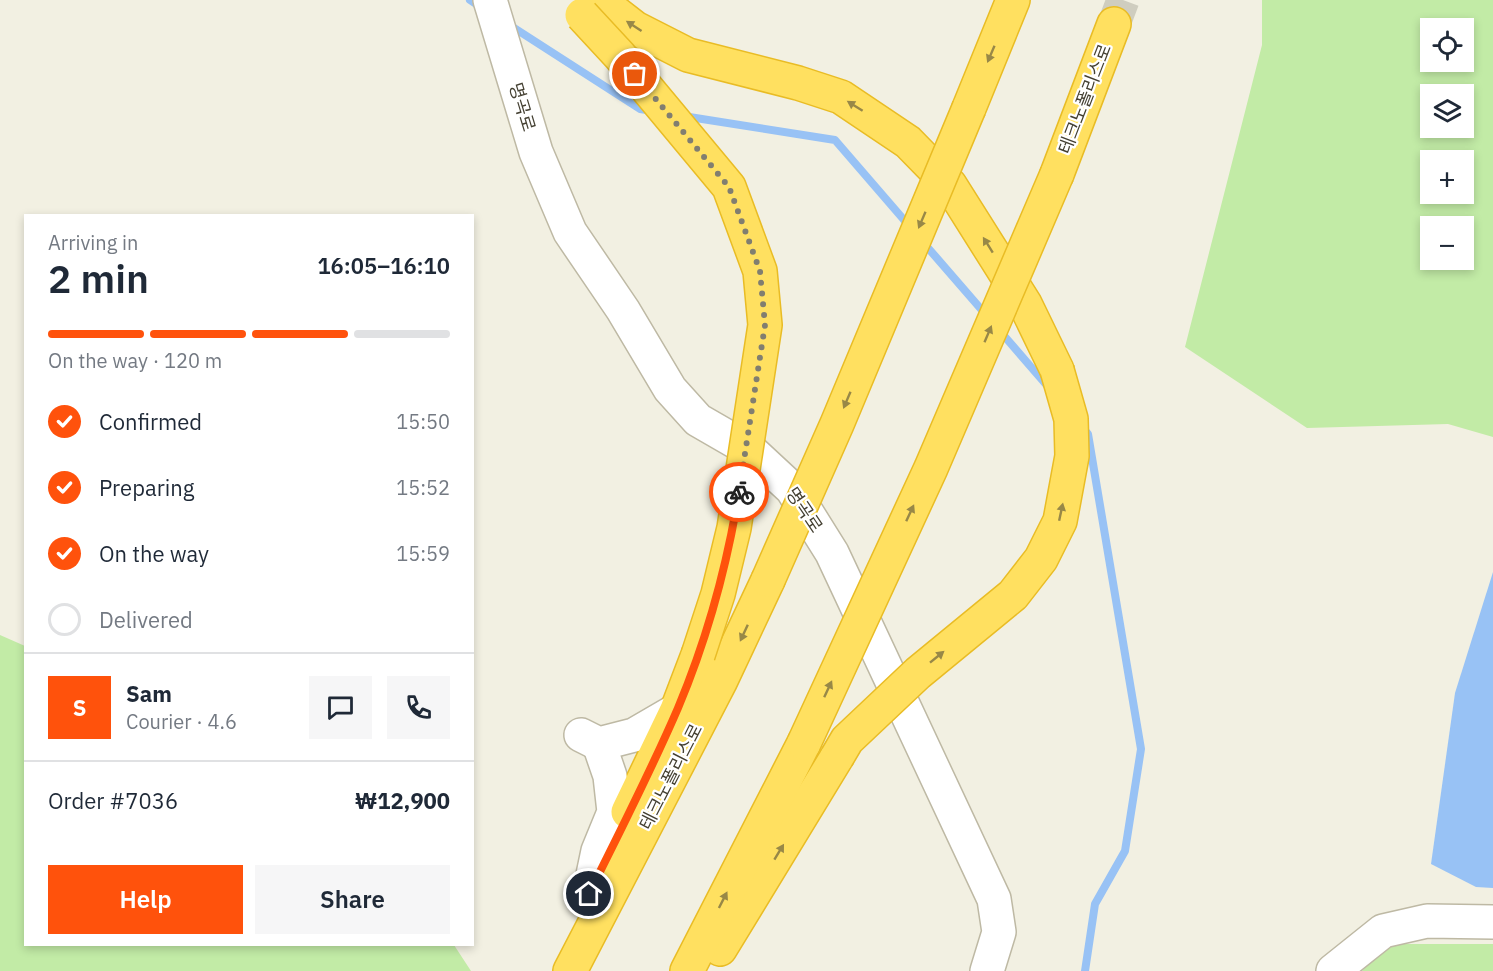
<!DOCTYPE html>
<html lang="en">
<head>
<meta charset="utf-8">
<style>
	:root { --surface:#fff; --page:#f6f6f7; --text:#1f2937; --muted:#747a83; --line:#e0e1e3; --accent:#ff520c }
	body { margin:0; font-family:"IBM Plex Sans","Noto Sans KR",sans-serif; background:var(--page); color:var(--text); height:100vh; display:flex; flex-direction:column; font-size:22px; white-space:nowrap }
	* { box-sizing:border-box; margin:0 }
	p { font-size:20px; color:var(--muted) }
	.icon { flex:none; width:33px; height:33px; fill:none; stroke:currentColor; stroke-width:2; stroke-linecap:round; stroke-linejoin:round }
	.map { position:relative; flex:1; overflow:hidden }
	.sheet { position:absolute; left:24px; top:214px; width:450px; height:732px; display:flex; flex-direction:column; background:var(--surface); border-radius:0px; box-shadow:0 3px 9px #0003 }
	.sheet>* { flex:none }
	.buttons { position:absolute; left:1420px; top:18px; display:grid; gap:12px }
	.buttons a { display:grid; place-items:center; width:54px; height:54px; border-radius:0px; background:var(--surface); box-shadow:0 3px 9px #0003; font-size:30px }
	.pin { position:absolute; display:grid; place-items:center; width:51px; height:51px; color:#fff; margin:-26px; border:3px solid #fff; border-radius:50%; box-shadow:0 2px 6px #0007 }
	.courier { position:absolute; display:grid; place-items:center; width:60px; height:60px; margin:-30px; border:4px solid #ff520c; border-radius:50%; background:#fff; color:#222; box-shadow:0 2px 8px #0007 }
	.summary em { font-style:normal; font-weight:600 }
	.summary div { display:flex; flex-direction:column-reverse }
	.summary { display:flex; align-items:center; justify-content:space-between; height:102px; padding:0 24px }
	h1 { font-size:39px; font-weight:600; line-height:45px }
	.bar { display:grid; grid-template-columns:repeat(4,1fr); gap:9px 6px; align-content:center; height:72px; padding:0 24px }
	.bar i { height:8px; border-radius:4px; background:var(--line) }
	.bar .on { background:var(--accent) }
	.bar p { grid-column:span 4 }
	.line { display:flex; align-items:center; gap:15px; padding:0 24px; border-top:2px solid var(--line) }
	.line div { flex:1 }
	.round { display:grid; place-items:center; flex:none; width:63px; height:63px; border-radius:0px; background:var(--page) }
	ol { padding:0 24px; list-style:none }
	li { display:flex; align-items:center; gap:18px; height:66px }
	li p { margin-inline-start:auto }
	li .icon { padding:6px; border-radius:50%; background:var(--accent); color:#fff; stroke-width:4 }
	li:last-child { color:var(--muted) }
	li i { width:33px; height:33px; border:3px solid var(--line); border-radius:50% }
	.cta { display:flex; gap:12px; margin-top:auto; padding:12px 24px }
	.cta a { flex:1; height:69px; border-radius:0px; background:var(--accent); color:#fff; font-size:24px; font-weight:600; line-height:69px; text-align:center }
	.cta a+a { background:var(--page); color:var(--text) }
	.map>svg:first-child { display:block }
	.green { fill:#c2eba6; fill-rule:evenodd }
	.water { fill:#98c2f5 }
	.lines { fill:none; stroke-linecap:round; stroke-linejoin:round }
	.stream { stroke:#98c2f5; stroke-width:8 }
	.highway-tunnel { stroke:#cfcdbf; stroke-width:33; stroke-dasharray:33 16; stroke-linecap:butt }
	.minor-casing { stroke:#beb9a4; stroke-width:36 }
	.highway-casing { stroke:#e9bc25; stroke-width:36 }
	.minor { stroke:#fff; stroke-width:33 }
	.highway { stroke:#ffe060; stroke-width:33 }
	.highway-bridge-casing { stroke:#e9bc25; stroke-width:36; stroke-linecap:butt }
	.highway-bridge { stroke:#ffe060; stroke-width:33 }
	.oneway { fill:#988847 }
	.done { stroke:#817e70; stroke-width:6; stroke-dasharray:0 10.8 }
	.route { stroke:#ff520c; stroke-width:8 }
	.labels { text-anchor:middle; stroke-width:4.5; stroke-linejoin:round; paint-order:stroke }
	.street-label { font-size:18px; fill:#444032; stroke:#fff }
</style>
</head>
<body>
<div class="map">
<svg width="1493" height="971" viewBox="0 0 1493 971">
	<rect width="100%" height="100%" fill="#f2f0e2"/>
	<g class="green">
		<path d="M1262 0H1493V437L1448 424 1307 428 1185 347 1262 45ZM1431 28H1464V62H1431ZM1431 94H1464V128H1431ZM1431 160H1464V194H1431ZM1431 226H1464V260H1431Z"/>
		<path d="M0 635 25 646 26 945H454L471 971H0Z"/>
		<path d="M1387 944H1493V971H1362Z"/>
	</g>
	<path class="water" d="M1493 572V888L1476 887 1431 864 1455 693Z"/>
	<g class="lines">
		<g class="stream">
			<path d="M470 0 482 8"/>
			<path d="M508 24 640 109 653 111"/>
			<path d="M683 116 835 140 911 228"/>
			<path d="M922 241 987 316"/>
			<path d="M999 330 1050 389"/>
			<path d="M1083 428 1088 434 1141 749 1125 851 1095 904 1085 971"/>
		</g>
		<path class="highway-tunnel" d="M1114 24 1123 0"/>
		<g class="minor-casing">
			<g id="minor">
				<path d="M490 0 536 152 570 232 623 310 670 389 698 420 750 450 792 489 832 553 994 899 999 932 987 971"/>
				<path d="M581 735 599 744 634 735 677 710"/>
				<path d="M589 894 598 851 614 812 610 776 599 744"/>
				<path d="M1333 971 1383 931 1427 921 1493 922"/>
			</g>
		</g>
		<g class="highway-casing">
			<g id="highway">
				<path d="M599 0 635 28 688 55 798 83 841 97 908 142 950 185 1025 304 1057 370"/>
				<path d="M969 108 1013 0"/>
				<path d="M1057 174 1114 24"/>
				<path d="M628 812 677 710 698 655"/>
				<path d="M720 949 837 757"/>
				<path d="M570 971 720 682 768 580"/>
				<path d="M687 971 804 743"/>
			</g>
		</g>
		<use href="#minor" class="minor"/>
		<use href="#highway" class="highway"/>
		<g class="highway-bridge-casing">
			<g id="highway-bridge">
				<path d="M582 15 620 56 729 187 760 271 765 325 734 528 718 594 698 655"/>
				<path d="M768 580 837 424 969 108"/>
				<path d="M804 743 931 468 1057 174"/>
				<path d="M837 757 847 740 918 673 1013 595 1041 559 1060 521 1072 456 1071 419 1057 370"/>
			</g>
		</g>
		<use href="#highway-bridge" class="highway-bridge"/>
	</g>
	<defs><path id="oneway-solid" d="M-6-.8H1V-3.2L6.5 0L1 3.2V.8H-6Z" transform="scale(1.5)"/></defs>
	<g class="oneway">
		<use href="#oneway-solid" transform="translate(634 26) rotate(-147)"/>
		<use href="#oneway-solid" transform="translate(991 54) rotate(113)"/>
		<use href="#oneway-solid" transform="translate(855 106) rotate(-148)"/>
		<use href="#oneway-solid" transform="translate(922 220) rotate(113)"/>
		<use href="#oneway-solid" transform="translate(988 245) rotate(-122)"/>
		<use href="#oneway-solid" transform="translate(988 334) rotate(-67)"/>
		<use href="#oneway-solid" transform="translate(847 400) rotate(113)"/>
		<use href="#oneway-solid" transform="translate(1061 512) rotate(-78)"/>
		<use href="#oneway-solid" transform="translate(910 513) rotate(-65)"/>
		<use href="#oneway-solid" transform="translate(744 633) rotate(115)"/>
		<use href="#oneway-solid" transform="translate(937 657) rotate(-39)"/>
		<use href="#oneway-solid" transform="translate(828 689) rotate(-65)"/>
		<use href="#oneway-solid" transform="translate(779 852) rotate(-59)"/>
		<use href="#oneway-solid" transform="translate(723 900) rotate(-63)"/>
	</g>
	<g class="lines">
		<path class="done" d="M635 74 729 187 760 271 765 325 739 492"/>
		<path class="route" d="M589 894C619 833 651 771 678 708 707 639 727 566 739 492"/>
	</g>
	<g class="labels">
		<g class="street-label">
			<text transform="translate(1085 99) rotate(-69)" y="6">테크노폴리스로</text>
			<text transform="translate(522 107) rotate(73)" y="6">명곡로</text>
			<text transform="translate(804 510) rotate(56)" y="6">명곡로</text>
			<text transform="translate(671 777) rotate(-63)" y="6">테크노폴리스로</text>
		</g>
	</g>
</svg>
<div class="buttons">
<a><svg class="icon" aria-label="locate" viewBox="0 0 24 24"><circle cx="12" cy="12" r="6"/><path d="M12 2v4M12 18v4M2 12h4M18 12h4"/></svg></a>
<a><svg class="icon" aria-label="layers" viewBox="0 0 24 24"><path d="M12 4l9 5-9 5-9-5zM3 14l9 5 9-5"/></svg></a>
<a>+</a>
<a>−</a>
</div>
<div class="pin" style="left:635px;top:74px;background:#ea580c"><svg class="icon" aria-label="bag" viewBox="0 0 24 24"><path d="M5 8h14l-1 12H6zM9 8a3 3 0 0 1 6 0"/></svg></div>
<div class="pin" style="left:589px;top:894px;background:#1f2937"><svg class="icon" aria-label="home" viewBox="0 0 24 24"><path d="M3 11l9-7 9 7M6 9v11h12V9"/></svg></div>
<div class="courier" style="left:739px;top:492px"><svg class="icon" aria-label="bike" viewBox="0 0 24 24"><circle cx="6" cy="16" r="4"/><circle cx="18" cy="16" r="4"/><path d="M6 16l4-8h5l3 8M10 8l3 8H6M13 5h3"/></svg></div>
<section class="sheet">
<div class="summary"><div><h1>2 min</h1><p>Arriving in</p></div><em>16:05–16:10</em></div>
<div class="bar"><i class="on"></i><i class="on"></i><i class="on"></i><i></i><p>On the way · 120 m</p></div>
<ol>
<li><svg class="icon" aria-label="check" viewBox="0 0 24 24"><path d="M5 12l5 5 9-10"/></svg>Confirmed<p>15:50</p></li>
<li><svg class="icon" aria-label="check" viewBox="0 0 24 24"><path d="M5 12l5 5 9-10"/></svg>Preparing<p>15:52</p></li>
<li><svg class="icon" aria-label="check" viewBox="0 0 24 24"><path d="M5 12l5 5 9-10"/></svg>On the way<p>15:59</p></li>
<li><i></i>Delivered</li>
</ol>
<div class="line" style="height:108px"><b class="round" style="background:var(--accent);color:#fff">S</b><div><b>Sam</b><p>Courier · 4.6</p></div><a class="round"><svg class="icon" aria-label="chat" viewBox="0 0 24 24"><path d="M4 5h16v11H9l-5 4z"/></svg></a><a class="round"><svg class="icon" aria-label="phone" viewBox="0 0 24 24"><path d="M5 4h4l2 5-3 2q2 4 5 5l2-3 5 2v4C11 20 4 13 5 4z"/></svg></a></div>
<div class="line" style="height:78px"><div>Order #7036</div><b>₩12,900</b></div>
<div class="cta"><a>Help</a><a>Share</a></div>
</section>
</div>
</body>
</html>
